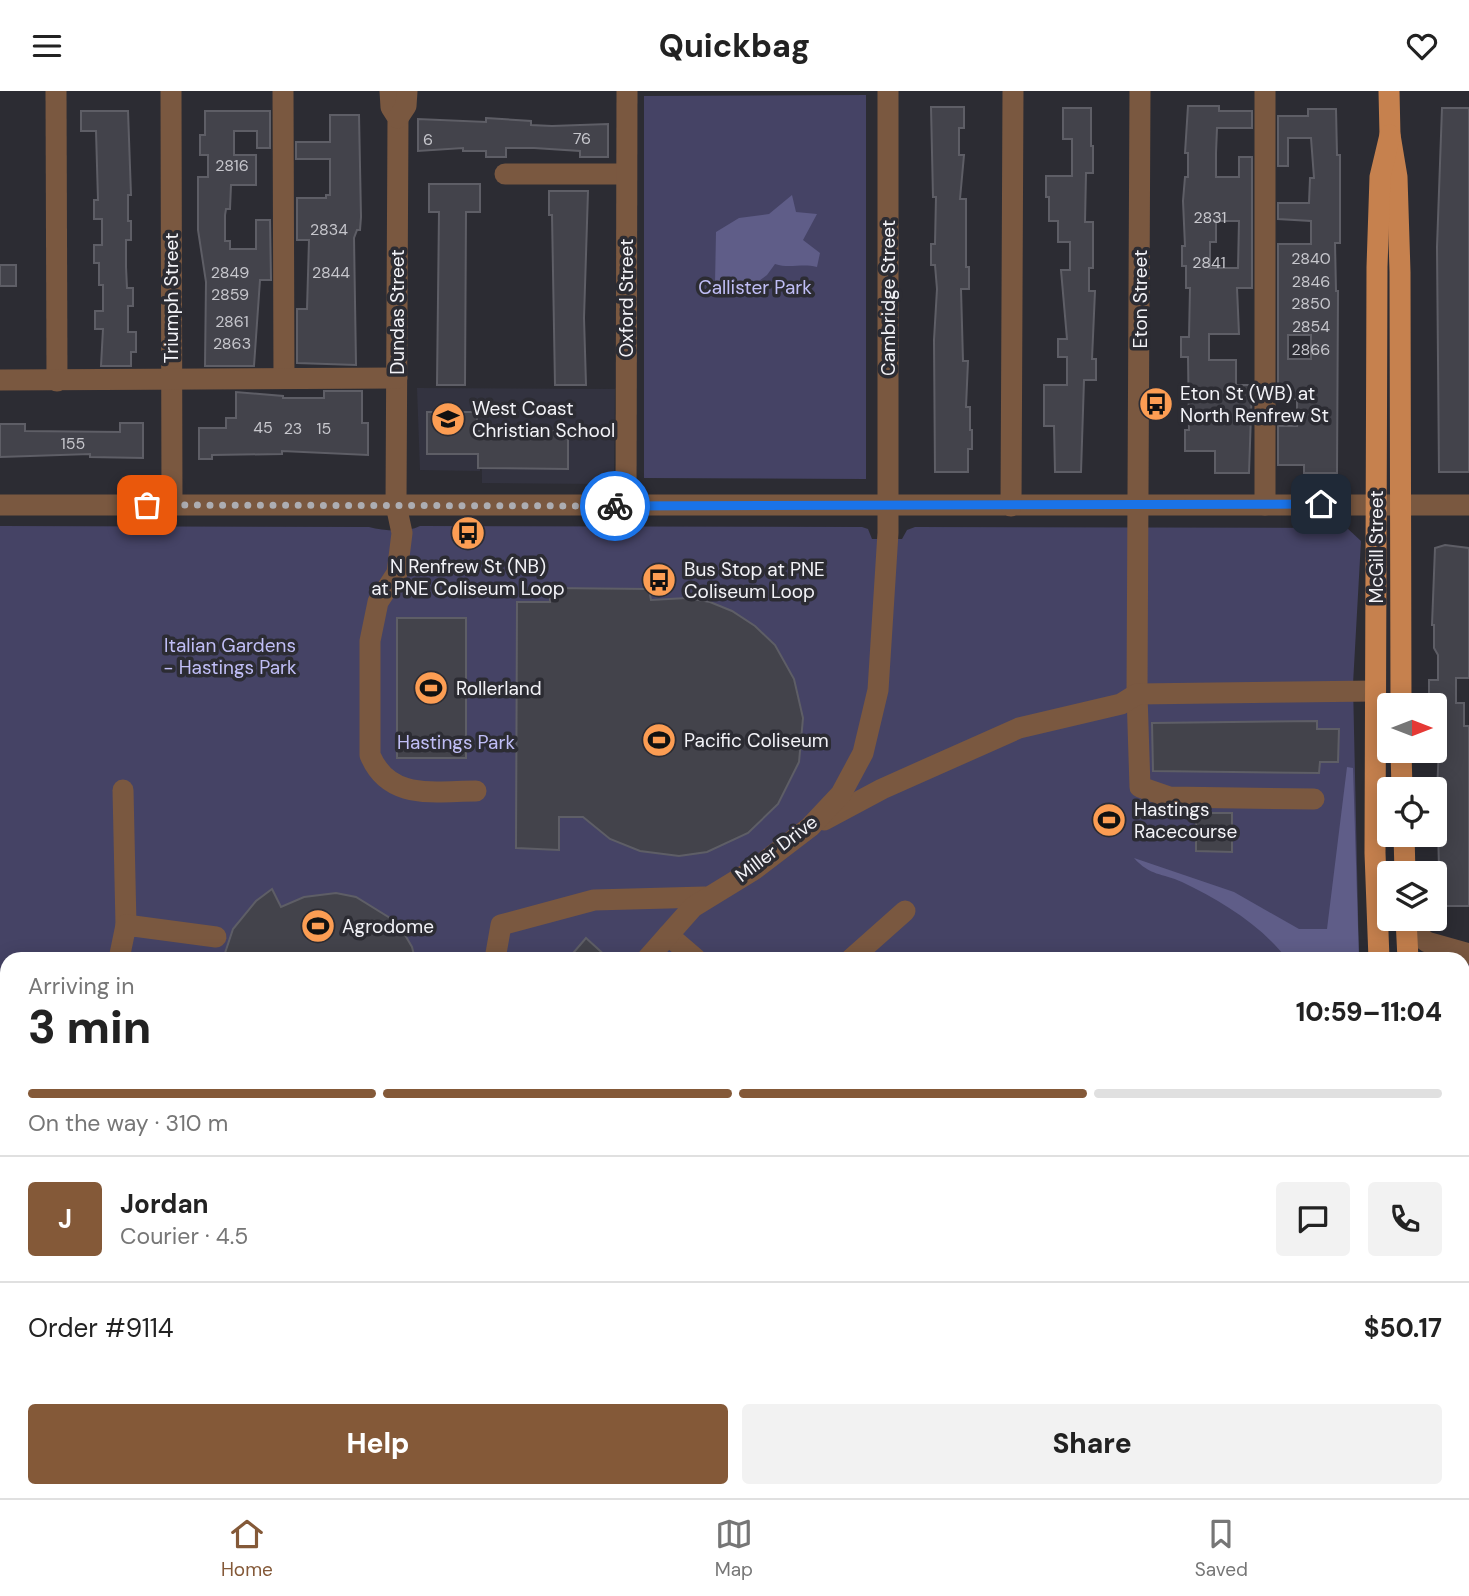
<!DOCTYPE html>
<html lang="en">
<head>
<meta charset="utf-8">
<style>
	:root { --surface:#fff; --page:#f2f2f2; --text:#222; --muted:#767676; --line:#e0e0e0; --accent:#845938 }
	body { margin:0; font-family:"DM Sans",sans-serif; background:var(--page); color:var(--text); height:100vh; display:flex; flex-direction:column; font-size:26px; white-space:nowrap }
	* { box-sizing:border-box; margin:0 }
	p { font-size:23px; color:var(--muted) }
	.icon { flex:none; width:38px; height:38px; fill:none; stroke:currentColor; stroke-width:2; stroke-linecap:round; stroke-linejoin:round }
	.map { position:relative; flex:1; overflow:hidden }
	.side { position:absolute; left:0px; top:861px; width:1470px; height:546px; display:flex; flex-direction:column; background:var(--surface); border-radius:21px 21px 0 0; box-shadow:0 4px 18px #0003 }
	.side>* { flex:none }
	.needle { width:46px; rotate:90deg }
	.fabs { position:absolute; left:1377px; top:602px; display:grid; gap:14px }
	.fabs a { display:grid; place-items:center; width:70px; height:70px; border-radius:7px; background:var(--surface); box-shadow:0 4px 18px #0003; font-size:35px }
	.pin { position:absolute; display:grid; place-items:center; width:60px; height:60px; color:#fff; margin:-30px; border-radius:14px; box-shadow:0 4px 10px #0006 }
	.courier { position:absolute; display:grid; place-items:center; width:70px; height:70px; margin:-35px; border:5px solid #1a73e8; border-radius:50%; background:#fff; color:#222; box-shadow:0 2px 9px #0007 }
	.summary em { font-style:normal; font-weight:800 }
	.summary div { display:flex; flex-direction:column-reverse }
	.summary { display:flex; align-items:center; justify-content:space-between; height:119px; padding:0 28px }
	h1 { font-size:46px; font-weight:800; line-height:52px }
	.bar { display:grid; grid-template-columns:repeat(4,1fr); gap:10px 7px; align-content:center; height:84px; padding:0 28px }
	.bar i { height:9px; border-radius:5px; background:var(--line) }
	.bar .current { background:var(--accent) }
	.bar p { grid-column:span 4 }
	.line { display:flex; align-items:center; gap:18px; padding:0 28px; border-top:2px solid var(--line) }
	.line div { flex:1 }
	.round { display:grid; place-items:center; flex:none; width:74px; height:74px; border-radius:7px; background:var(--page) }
	.button { display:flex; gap:14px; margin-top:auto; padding:14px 28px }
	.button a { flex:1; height:80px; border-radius:7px; background:var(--accent); color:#fff; font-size:28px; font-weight:800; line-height:80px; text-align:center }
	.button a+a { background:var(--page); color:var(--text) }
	header { display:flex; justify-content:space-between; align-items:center; height:91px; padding:0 28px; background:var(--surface); font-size:32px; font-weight:800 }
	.tabs { display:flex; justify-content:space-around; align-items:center; height:98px; border-top:2px solid var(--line); background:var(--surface); font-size:19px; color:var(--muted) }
	.tabs a { display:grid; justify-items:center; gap:4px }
	.tabs .current { color:var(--accent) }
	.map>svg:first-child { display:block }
	.built { fill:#333340 }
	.green { fill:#454365 }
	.forest { fill:#5f5d88 }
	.building { fill:#43434b; stroke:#5e5e66; stroke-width:2; fill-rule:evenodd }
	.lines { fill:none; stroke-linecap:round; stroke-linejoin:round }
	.minor { stroke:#7a5840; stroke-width:21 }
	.major { stroke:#c6814e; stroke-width:21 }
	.rail { stroke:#96969c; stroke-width:4.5; stroke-dasharray:14 7; stroke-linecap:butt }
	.done { stroke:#adadb2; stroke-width:7; stroke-dasharray:0 12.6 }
	.route { stroke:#1a73e8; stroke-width:9 }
	.labels { text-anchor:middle; stroke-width:7; stroke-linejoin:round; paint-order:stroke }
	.number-label { font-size:16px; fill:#c6c6cc }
	.park-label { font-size:19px; fill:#c0bef6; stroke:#2c2c33 }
	.street-label { font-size:19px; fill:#f2f2f7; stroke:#2c2c33 }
	.poi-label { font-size:19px; fill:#f2f2f7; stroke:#2c2c33; text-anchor:start }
</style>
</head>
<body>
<header><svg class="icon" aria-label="menu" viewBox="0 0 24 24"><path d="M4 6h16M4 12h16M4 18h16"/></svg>Quickbag<svg class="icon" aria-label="heart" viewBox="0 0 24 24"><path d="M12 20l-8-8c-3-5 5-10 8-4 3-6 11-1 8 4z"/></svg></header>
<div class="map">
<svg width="1469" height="1407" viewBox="0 0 1469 1407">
	<rect width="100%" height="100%" fill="#2c2c33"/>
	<g class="built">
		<path d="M417 297 615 298 614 386 604 393 482 392 481 314 480 380 420 379Z"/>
		<path d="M1469 1197V1365L1463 1381V1209Z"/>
		<path d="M1382 1400H1456L1454 1407H1380Z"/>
	</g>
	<g class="green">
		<path d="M866 4V388L644 387V5Z"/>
		<path d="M0 435 369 436C384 440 406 442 420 435L862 436 868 438 872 448H902L907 439 915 436 1347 437 1361 450 1353 593 1359 868H7V1400H1273L1270 1407H0Z"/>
		<path d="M1463 873H1469V958L1463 955Z"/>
	</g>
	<g class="forest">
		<path d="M792 104 796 121 817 123 803 149 820 162 817 176C801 172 790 178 775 173L767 184 748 198 715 193 716 141 739 127 769 123Z"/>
		<path d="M1347 676 1353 677 1359 868H1287C1260 833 1221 810 1182 791 1162 782 1150 785 1134 767L1234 801 1299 838H1327Z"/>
		<path d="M0 959 7 965V1114L0 1119Z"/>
	</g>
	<g class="building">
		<path d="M1188 15H1219V20H1252V37H1217L1216 62V86H1239V66H1252V197H1237L1239 243H1209V269H1236V294H1252L1249 382H1215V360H1185V339H1189L1188 266H1181V246H1189L1190 197H1186V175H1182V155H1185L1183 110 1185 86H1188V62H1185ZM1216 130H1239L1238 177H1210V151H1216Z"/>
		<path d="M931 16H964V37H959V64H964L960 108H966V176H969V198H961L963 270H968L966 316H970V339H972V358H968V381H935L934 249 937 198 935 174H931V153H935L936 106H933Z"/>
		<path d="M1063 17H1091V55H1093V82H1086L1085 131H1093V177H1089V200H1095L1092 268H1096V289H1084L1081 381H1055L1054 335H1044V294H1067V266H1058V248H1067L1061 179H1070V151H1058V130H1049V106H1046V85H1072V48H1063Z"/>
		<path d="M1442 17H1469V381H1439L1437 156Z"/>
		<path d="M1308 18H1336L1337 64H1340V152H1335L1336 200H1338L1337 382H1304V374H1278V335H1297V308H1278V153H1311V130L1278 128V112H1309L1310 87H1314L1311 47H1288V75H1278V25H1308ZM1288 244H1311V268H1288Z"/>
		<path d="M81 20H128L131 104H128V130H131V149H126V176L127 197H133V215H128V241H136V261H131V275H101L103 238H95V220H103V194H99V172H94V154H102V128H94V109H98L96 40H81Z"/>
		<path d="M205 20H270V57H257V40H234V64H256V94H231L230 118H226L225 124V150H230V158H256V129H270L271 189H260L254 275H205L206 191 198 139V86H208V64H200V44H205Z"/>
		<path d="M330 24H359L361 126 360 139H357L354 147 356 274 297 272V218H307L309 149H297V107H326V104H330V68H296V51H330Z"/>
		<path d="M486 27 531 30V34L552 35 608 33V66H580V60L534 57H506V66H486V60H463V57L418 60V28L486 31Z"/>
		<path d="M429 93H480V121H466L465 294H437L439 121H429Z"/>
		<path d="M549 100H588L584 227 586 294H555L552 124H549Z"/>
		<rect x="0" y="174" width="16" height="21"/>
		<path d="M324 300H362V332H368V364L282 360V363L212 364V368H199V337H226V327H236V301L283 305V307H324Z"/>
		<path d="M427 321H477V340H568V378L478 377V363H427Z"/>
		<path d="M120 332H143V367L90 366V363L0 366V333H25V340L120 341Z"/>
		<path d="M1445 454 1469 457V587H1456V612H1464V635H1469V815H1440L1437 701 1440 633 1435 627 1434 609H1429V589H1438V564L1434 557V534H1432L1435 457Z"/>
		<path d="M550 497 649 498 651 509 687 507 710 511 732 520 755 535 775 554 794 588 803 627 799 671 778 713 748 742 707 761 679 765 640 760 610 748 583 726H559V759L516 757 517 511H550Z"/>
		<rect x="397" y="527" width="69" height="140"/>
		<path d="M1317 630V638H1339L1338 671H1320L1319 682 1153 680 1152 632Z"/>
		<path d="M1196 722H1232V761L1196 760Z"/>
		<path d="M272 798 281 816 304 806 336 802 356 806 398 832 412 856 415 868H223L233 838 256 810Z"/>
		<path d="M586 847 609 868H568Z"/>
	</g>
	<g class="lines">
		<g class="minor">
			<path d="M56 0 57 290"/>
			<path d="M171 0 172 414"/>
			<path d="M283 0 284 287"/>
			<path d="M390 0 391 16 398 27 396 414 402 442 397 482 378 511 370 550V664C389 710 434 700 476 700"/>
			<path d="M1140 0 1137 603 1140 696 1169 706 1314 708"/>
			<path d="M1265 0V414"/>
			<path d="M398 27 406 15 407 0"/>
			<path d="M505 83H626"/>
			<path d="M0 289 397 287"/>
			<path d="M0 414H1469"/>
			<path d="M626 415 627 0"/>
			<path d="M1011 415 1013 0"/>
			<path d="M123 699 126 834"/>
			<path d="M824 729 882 698 1019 637 1121 613 1137 603 1375 600"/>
			<path d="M1406 835 1427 851 1469 863"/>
			<path d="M668 844 696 868"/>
			<path d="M119 868 126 834 216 846"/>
			<path d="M495 868 501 834 594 809 705 806"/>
			<path d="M647 868 693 816 755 778 810 736 841 703 863 662 878 599 888 442V0"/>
			<path d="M851 868 905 820"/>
			<path d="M0 907 7 912"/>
			<path d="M1463 993H1469"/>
			<path d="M1463 1100 1469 1085"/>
			<path d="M882 1400 890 1407"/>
			<path d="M386 1407 388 1400"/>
			<path d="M1465 1407 1469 1396"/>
		</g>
		<g class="major">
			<path d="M1389 0 1390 44 1397 86 1400 181 1401 614"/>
			<path d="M1401 660 1402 698"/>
			<path d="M1404 744 1405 782"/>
			<path d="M1406 828 1408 868"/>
			<path d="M1379 868 1375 762 1377 176 1380 86 1390 44"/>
			<path d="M1463 974 1469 978"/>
			<path d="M1463 1015 1469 1008"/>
			<path d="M1285 1407 1288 1400"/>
			<path d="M1315 1407 1318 1400"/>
		</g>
		<g class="rail">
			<path d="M1463 1224 1469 1212"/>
			<path d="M1463 1245 1469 1232"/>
			<path d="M1388 1407 1391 1400"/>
		</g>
	</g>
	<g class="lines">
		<path class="done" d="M147 414 615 415"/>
		<path class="route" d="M615 415 1321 413"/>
	</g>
	<defs>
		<g id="bus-disc" transform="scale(1.75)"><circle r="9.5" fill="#fc9d53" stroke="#2c2c33"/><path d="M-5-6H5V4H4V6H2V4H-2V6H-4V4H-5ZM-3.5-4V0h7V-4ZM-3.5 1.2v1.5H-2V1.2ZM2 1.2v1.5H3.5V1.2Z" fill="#111"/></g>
		<g id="school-disc" transform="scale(1.75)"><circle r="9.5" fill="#fc9d53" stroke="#2c2c33"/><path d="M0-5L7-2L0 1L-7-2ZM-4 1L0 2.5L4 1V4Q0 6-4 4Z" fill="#111"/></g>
		<g id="stadium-disc" transform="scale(1.75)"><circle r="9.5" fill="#fc9d53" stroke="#2c2c33"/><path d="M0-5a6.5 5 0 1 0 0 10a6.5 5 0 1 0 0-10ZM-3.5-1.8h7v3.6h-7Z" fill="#111"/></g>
	</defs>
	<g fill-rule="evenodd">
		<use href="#bus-disc" x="1156" y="313"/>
		<use href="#school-disc" x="448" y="328"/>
		<use href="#bus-disc" x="468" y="442"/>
		<use href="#bus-disc" x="659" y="489"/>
		<use href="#stadium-disc" x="431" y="597"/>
		<use href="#stadium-disc" x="659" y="649"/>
		<use href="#stadium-disc" x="1109" y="729"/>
		<use href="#stadium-disc" x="318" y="835"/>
	</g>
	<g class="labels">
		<g class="number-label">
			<text x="582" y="53">76</text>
			<text x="428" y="54">6</text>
			<text x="232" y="80">2816</text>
			<text x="1210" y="132">2831</text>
			<text x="329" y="144">2834</text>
			<text x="1311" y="173">2840</text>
			<text x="1209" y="177">2841</text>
			<text x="230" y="187">2849</text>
			<text x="331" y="187">2844</text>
			<text x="1311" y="196">2846</text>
			<text x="230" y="209">2859</text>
			<text x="1311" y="218">2850</text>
			<text x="232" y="236">2861</text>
			<text x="1311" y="241">2854</text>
			<text x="232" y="258">2863</text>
			<text x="1311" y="264">2866</text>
			<text x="263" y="342">45</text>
			<text x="293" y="343">23</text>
			<text x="324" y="343">15</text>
			<text x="73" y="358">155</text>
		</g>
		<g class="park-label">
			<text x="755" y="203">Callister Park</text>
			<text x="230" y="561">Italian Gardens<tspan x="230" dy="22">- Hastings Park</tspan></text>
			<text x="456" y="658">Hastings Park</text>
		</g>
		<g class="street-label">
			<text transform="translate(171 207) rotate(-90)" y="7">Triumph Street</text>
			<text transform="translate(626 207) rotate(-90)" y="7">Oxford Street</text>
			<text transform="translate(888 207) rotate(-90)" y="7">Cambridge Street</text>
			<text transform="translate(1140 208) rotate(-90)" y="7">Eton Street</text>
			<text transform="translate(397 221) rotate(-90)" y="7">Dundas Street</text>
			<text transform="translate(1376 456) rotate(-90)" y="7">McGill Street</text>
			<text transform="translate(776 757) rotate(-37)" y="7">Miller Drive</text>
		</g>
		<g class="poi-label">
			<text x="1180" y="309">Eton St (WB) at<tspan x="1180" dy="22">North Renfrew St</tspan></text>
			<text x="472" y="324">West Coast<tspan x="472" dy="22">Christian School</tspan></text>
			<text x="468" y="482" text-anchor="middle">N Renfrew St (NB)<tspan x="468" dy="22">at PNE Coliseum Loop</tspan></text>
			<text x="684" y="485">Bus Stop at PNE<tspan x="684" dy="22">Coliseum Loop</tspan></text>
			<text x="456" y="604">Rollerland</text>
			<text x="684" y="656">Pacific Coliseum</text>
			<text x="1134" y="725">Hastings<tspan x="1134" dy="22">Racecourse</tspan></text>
			<text x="342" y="842">Agrodome</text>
		</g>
	</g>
</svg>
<div class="fabs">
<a><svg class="needle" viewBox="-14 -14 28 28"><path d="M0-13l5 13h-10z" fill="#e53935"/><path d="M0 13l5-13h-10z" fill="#767676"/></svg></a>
<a><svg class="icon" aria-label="locate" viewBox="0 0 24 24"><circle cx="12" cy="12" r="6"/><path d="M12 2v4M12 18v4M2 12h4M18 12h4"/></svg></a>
<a><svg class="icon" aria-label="layers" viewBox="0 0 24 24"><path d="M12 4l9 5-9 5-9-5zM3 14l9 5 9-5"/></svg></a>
</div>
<div class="pin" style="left:147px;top:414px;background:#ea580c"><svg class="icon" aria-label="bag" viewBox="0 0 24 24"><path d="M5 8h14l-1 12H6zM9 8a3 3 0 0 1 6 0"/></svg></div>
<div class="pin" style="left:1321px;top:413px;background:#1f2937"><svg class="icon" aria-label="home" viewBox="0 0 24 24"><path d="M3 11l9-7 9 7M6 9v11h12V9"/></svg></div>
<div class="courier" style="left:615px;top:415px"><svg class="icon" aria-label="bike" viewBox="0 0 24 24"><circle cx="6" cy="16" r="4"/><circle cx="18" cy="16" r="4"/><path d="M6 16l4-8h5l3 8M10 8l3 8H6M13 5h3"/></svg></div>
<section class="side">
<div class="summary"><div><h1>3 min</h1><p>Arriving in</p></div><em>10:59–11:04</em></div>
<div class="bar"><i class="current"></i><i class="current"></i><i class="current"></i><i></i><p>On the way · 310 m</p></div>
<div class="line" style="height:126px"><b class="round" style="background:var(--accent);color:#fff">J</b><div><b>Jordan</b><p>Courier · 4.5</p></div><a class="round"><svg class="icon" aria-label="chat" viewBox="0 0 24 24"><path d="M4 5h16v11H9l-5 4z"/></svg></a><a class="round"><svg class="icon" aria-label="phone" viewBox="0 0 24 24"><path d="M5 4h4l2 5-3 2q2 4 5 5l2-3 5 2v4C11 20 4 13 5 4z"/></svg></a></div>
<div class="line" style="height:91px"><div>Order #9114</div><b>$50.17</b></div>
<div class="button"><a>Help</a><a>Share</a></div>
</section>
</div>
<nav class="tabs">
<a class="current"><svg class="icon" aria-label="home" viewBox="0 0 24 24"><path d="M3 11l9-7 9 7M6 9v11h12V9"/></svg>Home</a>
<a><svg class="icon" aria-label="map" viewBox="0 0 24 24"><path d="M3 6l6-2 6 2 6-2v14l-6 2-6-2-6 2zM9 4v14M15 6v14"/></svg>Map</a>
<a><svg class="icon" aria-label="saved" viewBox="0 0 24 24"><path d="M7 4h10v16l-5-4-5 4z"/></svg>Saved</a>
</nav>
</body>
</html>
